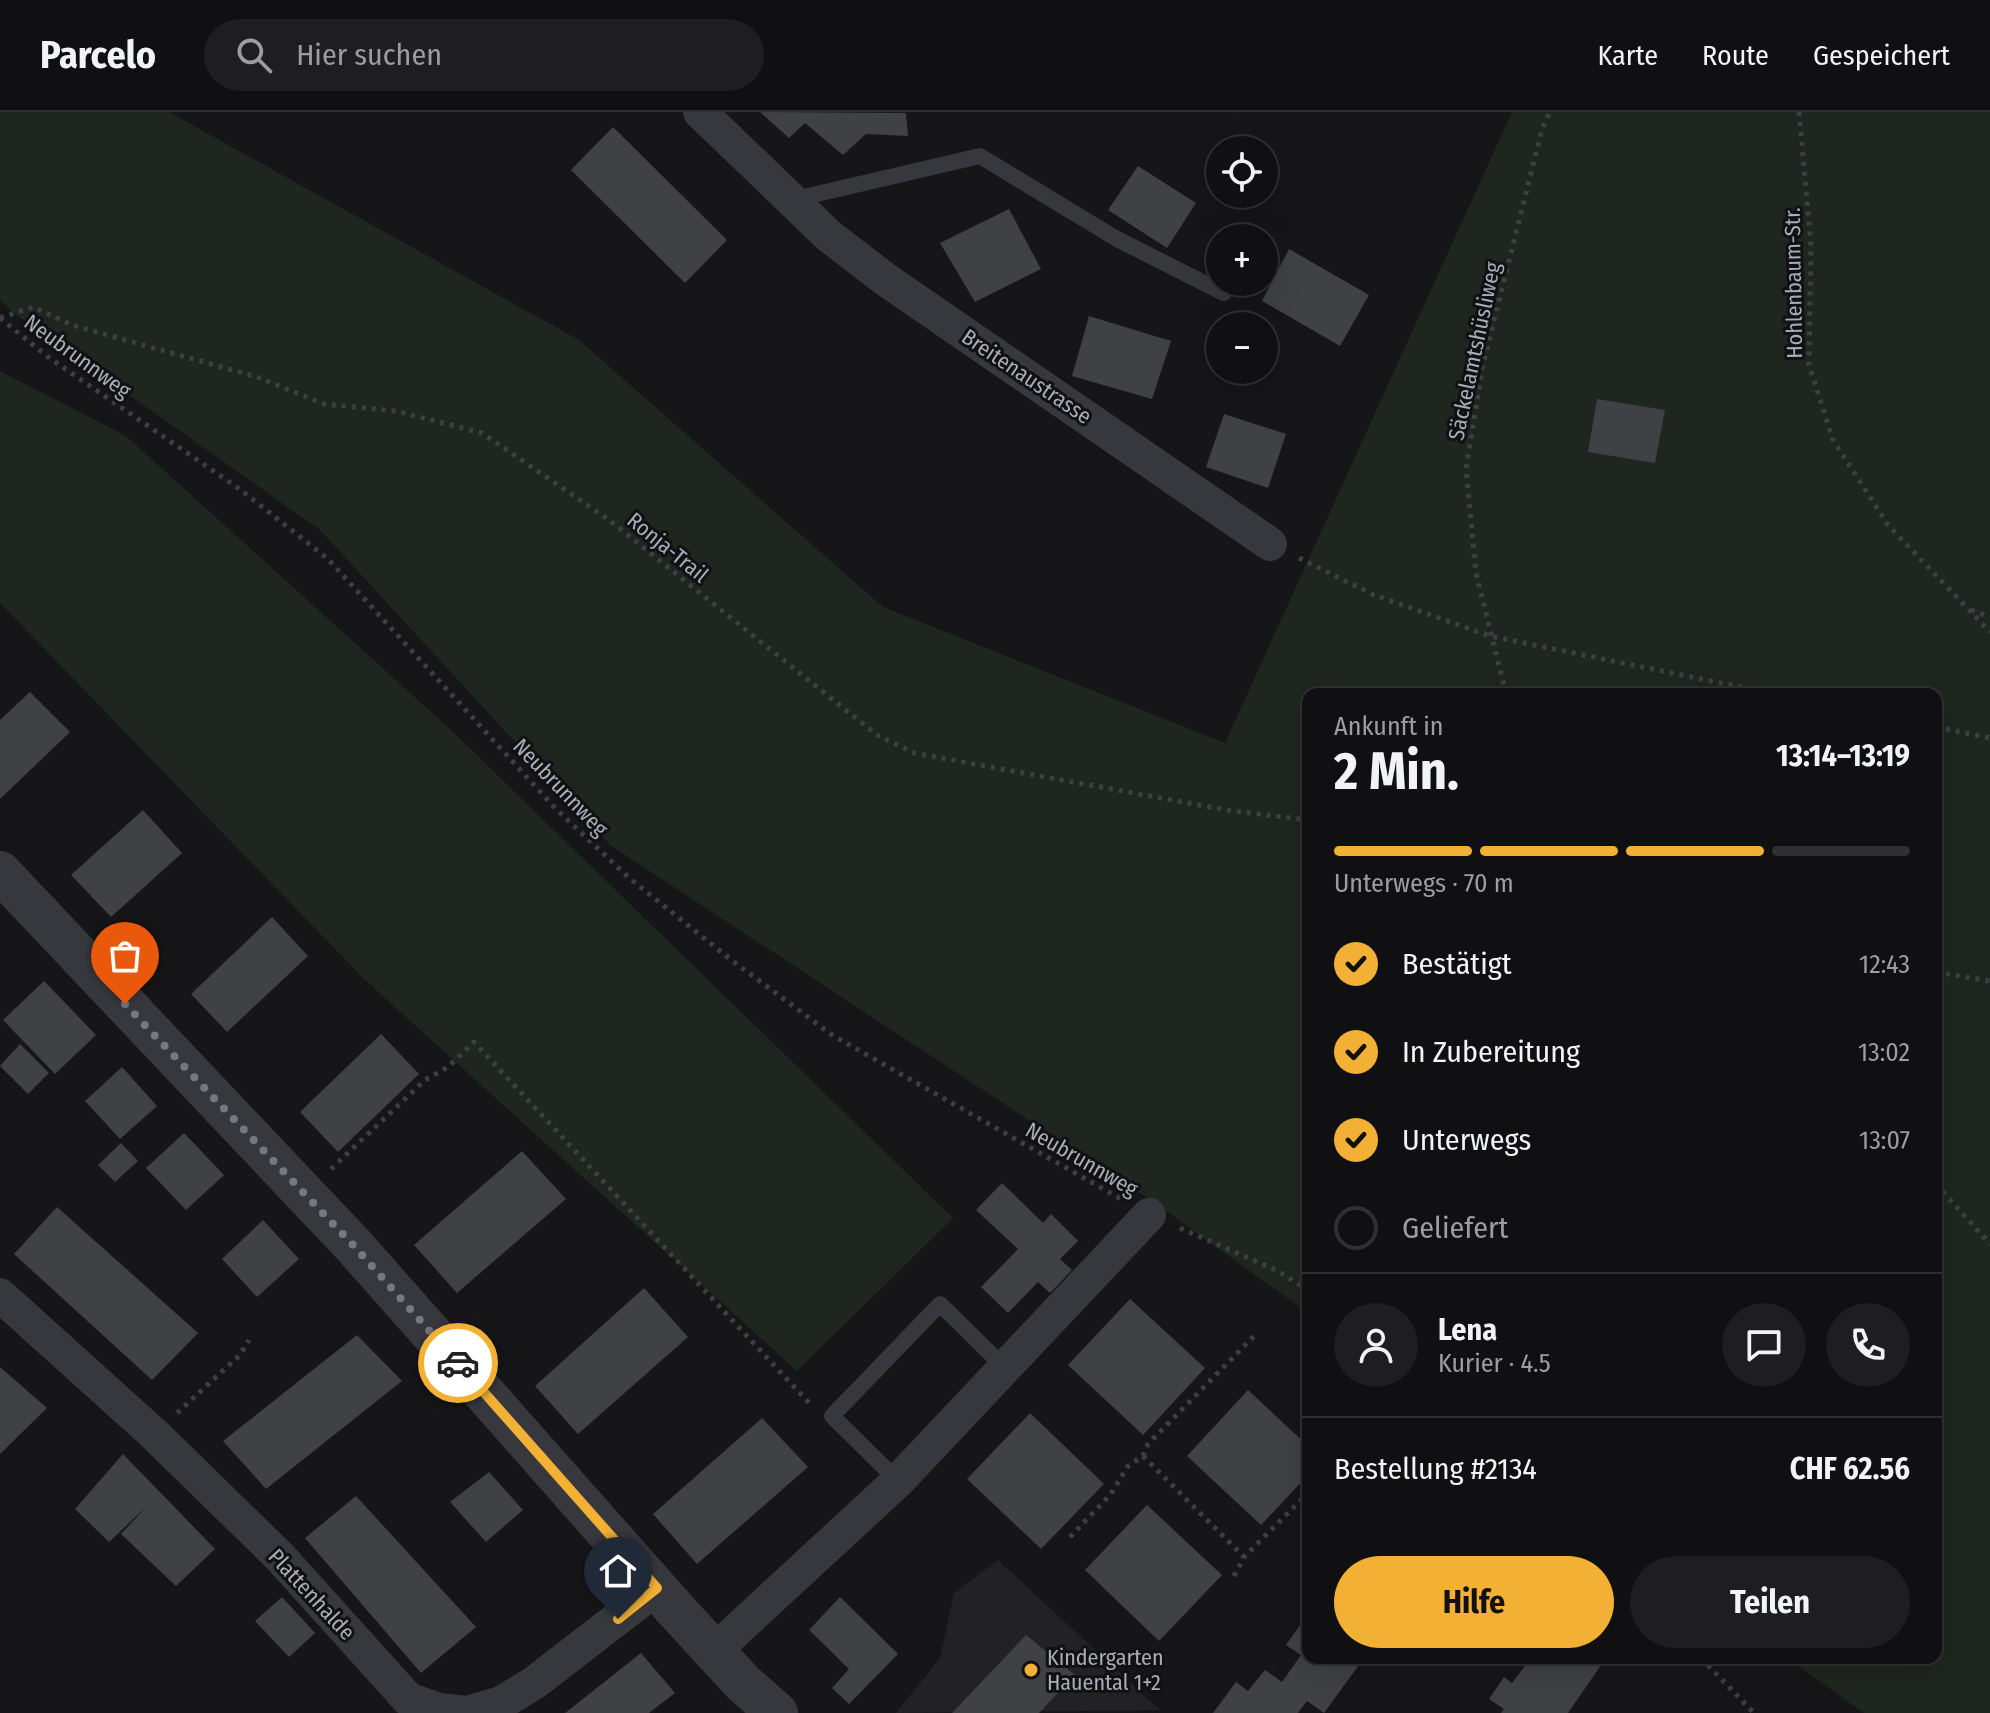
<!DOCTYPE html>
<html lang="de">
<head>
<meta charset="utf-8">
<style>
	:root { --surface:#101012; --page:#1e1e20; --text:#f1f3f6; --muted:#9c9d9f; --line:#303032; --accent:#f2b134 }
	body { margin:0; font-family:"Fira Sans Condensed",sans-serif; background:var(--page); color:var(--text); height:100vh; display:flex; flex-direction:column; font-size:30px; white-space:nowrap }
	* { box-sizing:border-box; margin:0 }
	p { font-size:26px; color:var(--muted) }
	.icon { flex:none; width:44px; height:44px; fill:none; stroke:currentColor; stroke-width:2; stroke-linecap:round; stroke-linejoin:round }
	.map { position:relative; flex:1; overflow:hidden }
	.details { position:absolute; left:1302px; top:576px; width:640px; height:976px; display:flex; flex-direction:column; background:var(--surface); border-radius:16px; box-shadow:0 8px 32px #0002,0 0 0 2px var(--line) }
	.details>* { flex:none }
	.fabs { position:absolute; left:1206px; top:24px; display:grid; gap:16px }
	.fabs a { display:grid; place-items:center; width:72px; height:72px; border-radius:50%; background:var(--surface); box-shadow:0 8px 32px #0002,0 0 0 2px var(--line); font-size:40px }
	.pin { position:absolute; display:grid; place-items:center; width:68px; height:68px; color:#fff; margin:-82px -34px; border-radius:50% 50% 50% 0; rotate:-45deg; box-shadow:0 0 8px #0007 }
	.pin .icon { rotate:45deg }
	.courier { position:absolute; display:grid; place-items:center; width:80px; height:80px; margin:-40px; border:6px solid #f2b134; border-radius:50%; background:#fff; color:#222; box-shadow:0 2px 10px #0007 }
	.summary em { font-style:normal; font-weight:700 }
	.summary div { display:flex; flex-direction:column-reverse }
	.summary { display:flex; align-items:center; justify-content:space-between; height:136px; padding:0 32px }
	h1 { font-size:52px; font-weight:700; line-height:60px }
	.bar { display:grid; grid-template-columns:repeat(4,1fr); gap:12px 8px; align-content:center; height:96px; padding:0 32px }
	.bar i { height:10px; border-radius:6px; background:var(--line) }
	.bar .active { background:var(--accent) }
	.bar p { grid-column:span 4 }
	.line { display:flex; align-items:center; gap:20px; padding:0 32px; border-top:2px solid var(--line) }
	.line div { flex:1 }
	.round { display:grid; place-items:center; flex:none; width:84px; height:84px; border-radius:42px; background:var(--page) }
	ol { padding:0 32px; list-style:none }
	li { display:flex; align-items:center; gap:24px; height:88px }
	li p { margin-inline-start:auto }
	li .icon { padding:8px; border-radius:50%; background:var(--accent); color:#111; stroke-width:4 }
	li:last-child { color:var(--muted) }
	li i { width:44px; height:44px; border:4px solid var(--line); border-radius:50% }
	.primary-button { display:flex; gap:16px; margin-top:auto; padding:16px 32px }
	.primary-button a { flex:1; height:92px; border-radius:48px; background:var(--accent); color:#111; font-size:32px; font-weight:700; line-height:92px; text-align:center }
	.primary-button a+a { background:var(--page); color:var(--text) }
	header { display:flex; align-items:center; gap:48px; box-sizing:border-box; height:112px; padding:0 40px; background:var(--surface); border-bottom:2px solid var(--line) }
	header strong { font-size:38px }
	nav { display:flex; gap:44px; margin-inline-start:auto; font-size:28px }
	.search { width:560px; height:72px; background:var(--page); display:flex; align-items:center; gap:20px; box-sizing:border-box; padding:0 28px; border-radius:44px; color:var(--muted); font-size:30px }
	.map>svg:first-child { display:block }
	.built { fill:#222225 }
	.green { fill:#1e261f }
	.building { fill:#404145 }
	.lines { fill:none; stroke-linecap:round; stroke-linejoin:round }
	.path { stroke:#3d3f44; stroke-width:5; stroke-dasharray:4 6; stroke-linecap:butt }
	.service { stroke:#37383d; stroke-width:16 }
	.minor { stroke:#37383d; stroke-width:34 }
	.tertiary { stroke:#37383d; stroke-width:42 }
	.done { stroke:#757880; stroke-width:8; stroke-dasharray:0 14.4 }
	.route { stroke:#f2b134; stroke-width:10 }
	.poi-dot { fill:#f2b134; stroke:#111113; stroke-width:3 }
	.labels { text-anchor:middle; stroke-width:6; stroke-linejoin:round; paint-order:stroke }
	.street-label { font-size:22px; fill:#a8adb8; stroke:#111113 }
	.poi-label { font-size:22px; fill:#a8adb8; stroke:#111113; text-anchor:start }
</style>
</head>
<body>
<header>
<strong>Parcelo</strong>
<div class="search"><svg class="icon" aria-label="search" viewBox="0 0 24 24"><circle cx="10" cy="10" r="6"/><path d="M15 15l6 6"/></svg>Hier suchen</div>
<nav><a>Karte</a><a>Route</a><a>Gespeichert</a></nav>
</header>
<div class="map">
<svg width="1990" height="1601" viewBox="0 0 1990 1601">
	<rect width="100%" height="100%" fill="#161618"/>
	<path class="built" d="M998 1448 1160 1598 896 1601 940 1546 954 1481Z"/>
	<g class="green">
		<path d="M0 0H169L579 228 883 495 1225 631 1512 0H1990V1601H1864L1787 1546H1936V582H1308V1201L1158 1093 610 733 320 418 16 203 0 188Z"/>
		<path d="M0 259 126 324 450 617 953 1106 797 1259 365 868 0 491Z"/>
	</g>
	<g class="building">
		<path d="M760 0 906 1 908 24 866 22 843 43 805 11 789 26Z"/>
		<path d="M613 15 727 128 685 171 571 58Z"/>
		<path d="M1138 54 1196 91 1167 136 1108 98Z"/>
		<path d="M1009 97 1041 157 975 190 940 131Z"/>
		<path d="M1289 137 1369 183 1340 234 1262 189Z"/>
		<path d="M1089 204 1171 229 1152 287 1072 264Z"/>
		<path d="M1597 287 1665 298 1655 351 1588 340Z"/>
		<path d="M1224 302 1286 322 1268 376 1206 355Z"/>
		<path d="M30 580 70 620 0 687V608Z"/>
		<path d="M143 698 182 741 111 805 71 763Z"/>
		<path d="M272 805 308 844 227 920 191 882Z"/>
		<path d="M44 869 96 923 55 962 3 908Z"/>
		<path d="M381 922 419 962 338 1040 300 1000Z"/>
		<path d="M20 932 49 961 28 982 0 954Z"/>
		<path d="M122 955 157 994 120 1027 85 989Z"/>
		<path d="M184 1021 224 1063 186 1098 146 1056Z"/>
		<path d="M121 1031 138 1049 115 1070 98 1053Z"/>
		<path d="M522 1039 566 1087 457 1181 414 1133Z"/>
		<path d="M1002 1071 1043 1111 1051 1102 1078 1129 1060 1147 1072 1158 1050 1181 1038 1170 1008 1201 981 1175 1018 1137 976 1098Z"/>
		<path d="M57 1095 198 1221 152 1268 14 1142Z"/>
		<path d="M263 1108 299 1147 257 1185 222 1147Z"/>
		<path d="M644 1176 688 1225 578 1322 535 1274Z"/>
		<path d="M1130 1187 1205 1256 1143 1323 1068 1253Z"/>
		<path d="M357 1223 402 1269 266 1377 223 1329Z"/>
		<path d="M0 1255 47 1296 0 1342Z"/>
		<path d="M1248 1278 1308 1334V1363L1261 1413 1187 1344Z"/>
		<path d="M1030 1301 1104 1372 1041 1437 967 1367Z"/>
		<path d="M762 1306 808 1355 697 1452 653 1402Z"/>
		<path d="M123 1342 215 1437 176 1474 121 1422 147 1394 109 1430 75 1397Z"/>
		<path d="M489 1360 523 1398 486 1430 450 1390Z"/>
		<path d="M356 1384 476 1515 421 1561 305 1426Z"/>
		<path d="M1147 1393 1222 1463 1159 1529 1085 1458Z"/>
		<path d="M282 1485 315 1521 289 1545 255 1509Z"/>
		<path d="M840 1485 898 1542 849 1592 832 1576 849 1557 809 1518Z"/>
		<path d="M1308 1502V1546H1364L1324 1601 1307 1589 1298 1601H1213L1236 1570 1248 1579 1265 1558 1282 1570 1301 1543 1286 1533Z"/>
		<path d="M1026 1523 1075 1563 1039 1601H952Z"/>
		<path d="M641 1541 675 1581 649 1601H565Z"/>
		<path d="M1538 1546H1606L1568 1601H1501L1504 1597 1489 1587 1504 1565 1512 1571 1530 1547 1535 1551Z"/>
	</g>
	<g class="lines">
		<g class="path">
			<path d="M1799 0 1811 133 1809 253 1833 328 1888 413 1990 520"/>
			<path d="M0 206 48 245 241 378 328 447 555 696 628 765 730 847 832 923 1121 1087"/>
			<path d="M0 206 33 195 72 213 257 265 324 292 396 299 482 321 609 408 877 623 914 641 1226 698 1308 708"/>
			<path d="M1299 446 1374 483 1490 524 1775 582"/>
			<path d="M1971 498 1990 505"/>
			<path d="M1506 582 1476 461 1466 357 1482 257 1542 17 1550 0"/>
			<path d="M1936 615 1990 626"/>
			<path d="M1936 860 1990 869"/>
			<path d="M331 1057 425 968 448 955 474 930 810 1292"/>
			<path d="M1936 1072 1990 1132"/>
			<path d="M1180 1116 1278 1159 1308 1178"/>
			<path d="M177 1301 240 1243 249 1228"/>
			<path d="M1143 1344 1244 1445"/>
			<path d="M1070 1425 1111 1382 1128 1354 1143 1344 1148 1332 1257 1221"/>
			<path d="M1234 1464 1244 1445 1308 1381"/>
			<path d="M1701 1546 1754 1601"/>
		</g>
		<g class="service">
			<path d="M791 88 980 44 1117 127 1224 181"/>
			<path d="M898 1369 832 1304 940 1192 1006 1257"/>
		</g>
		<g class="minor">
			<path d="M700 0 829 124 885 167 1270 432"/>
			<path d="M0 1183 154 1322 280 1445 408 1587 439 1598 467 1601 501 1591 534 1571 657 1476"/>
			<path d="M713 1540 898 1369 1149 1103"/>
		</g>
		<path class="tertiary" d="M0 760 354 1134 675 1497 743 1571 777 1601"/>
	</g>
	<g class="lines">
		<path class="done" d="M125 892 354 1134 458 1251"/>
		<path class="route" d="M458 1251 657 1476 618 1507"/>
	</g>
	<circle class="poi-dot" cx="1031" cy="1558" r="8"/>
	<g class="labels">
		<g class="street-label">
			<text transform="translate(1793 171) rotate(-91)" y="8">Hohlenbaum-Str.</text>
			<text transform="translate(1474 239) rotate(-78)" y="8">Säckelamtshüsliweg</text>
			<text transform="translate(78 244) rotate(36)" y="8">Neubrunnweg</text>
			<text transform="translate(1027 264) rotate(34)" y="8">Breitenaustrasse</text>
			<text transform="translate(668 435) rotate(39)" y="8">Ronja-Trail</text>
			<text transform="translate(561 675) rotate(46)" y="8">Neubrunnweg</text>
			<text transform="translate(1082 1047) rotate(30)" y="8">Neubrunnweg</text>
			<text transform="translate(312 1482) rotate(47)" y="8">Plattenhalde</text>
		</g>
		<g class="poi-label">
			<text x="1047" y="1553">Kindergarten<tspan x="1047" dy="25">Hauental 1+2</tspan></text>
		</g>
	</g>
</svg>
<div class="fabs">
<a><svg class="icon" aria-label="locate" viewBox="0 0 24 24"><circle cx="12" cy="12" r="6"/><path d="M12 2v4M12 18v4M2 12h4M18 12h4"/></svg></a>
<a>+</a>
<a>−</a>
</div>
<div class="pin" style="left:125px;top:892px;background:#ea580c"><svg class="icon" aria-label="bag" viewBox="0 0 24 24"><path d="M5 8h14l-1 12H6zM9 8a3 3 0 0 1 6 0"/></svg></div>
<div class="pin" style="left:618px;top:1507px;background:#1f2937"><svg class="icon" aria-label="home" viewBox="0 0 24 24"><path d="M3 11l9-7 9 7M6 9v11h12V9"/></svg></div>
<div class="courier" style="left:458px;top:1251px"><svg class="icon" aria-label="car" viewBox="0 0 24 24"><path d="M5 17H2v-5l4-1 3-4h7l3 4 3 1v5h-3M9 17h6M6 11h13"/><circle cx="7" cy="17" r="2"/><circle cx="17" cy="17" r="2"/></svg></div>
<section class="details">
<div class="summary"><div><h1>2 Min.</h1><p>Ankunft in</p></div><em>13:14–13:19</em></div>
<div class="bar"><i class="active"></i><i class="active"></i><i class="active"></i><i></i><p>Unterwegs · 70 m</p></div>
<ol>
<li><svg class="icon" aria-label="check" viewBox="0 0 24 24"><path d="M5 12l5 5 9-10"/></svg>Bestätigt<p>12:43</p></li>
<li><svg class="icon" aria-label="check" viewBox="0 0 24 24"><path d="M5 12l5 5 9-10"/></svg>In Zubereitung<p>13:02</p></li>
<li><svg class="icon" aria-label="check" viewBox="0 0 24 24"><path d="M5 12l5 5 9-10"/></svg>Unterwegs<p>13:07</p></li>
<li><i></i>Geliefert</li>
</ol>
<div class="line" style="height:144px"><a class="round"><svg class="icon" aria-label="person" viewBox="0 0 24 24"><circle cx="12" cy="8" r="4"/><path d="M4 21q1-7 8-7t8 7"/></svg></a><div><b>Lena</b><p>Kurier · 4.5</p></div><a class="round"><svg class="icon" aria-label="chat" viewBox="0 0 24 24"><path d="M4 5h16v11H9l-5 4z"/></svg></a><a class="round"><svg class="icon" aria-label="phone" viewBox="0 0 24 24"><path d="M5 4h4l2 5-3 2q2 4 5 5l2-3 5 2v4C11 20 4 13 5 4z"/></svg></a></div>
<div class="line" style="height:104px"><div>Bestellung #2134</div><b>CHF 62.56</b></div>
<div class="primary-button"><a>Hilfe</a><a>Teilen</a></div>
</section>
</div>
</body>
</html>
